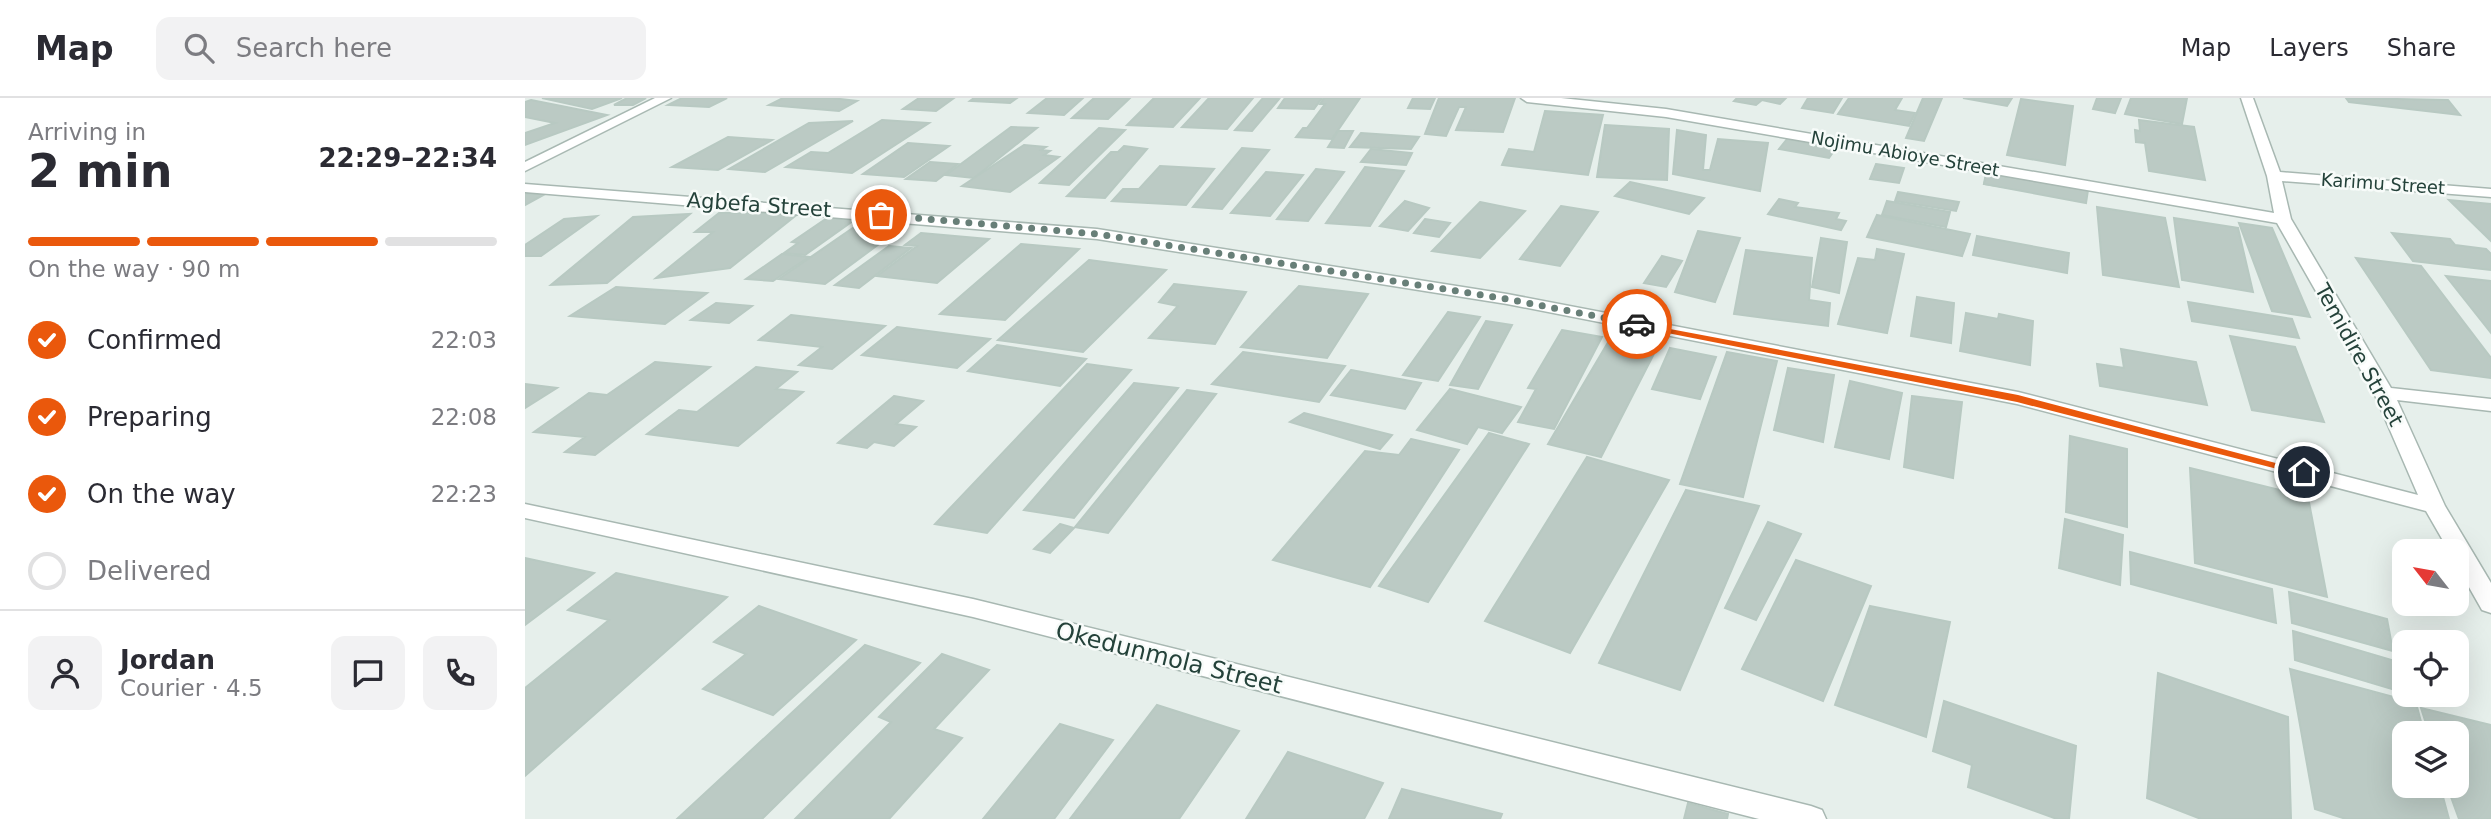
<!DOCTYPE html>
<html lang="en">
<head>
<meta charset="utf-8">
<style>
	:root { --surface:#fff; --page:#f2f2f3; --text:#2b2b33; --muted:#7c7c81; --line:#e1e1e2; --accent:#ea580c }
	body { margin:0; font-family:"DejaVu Sans",sans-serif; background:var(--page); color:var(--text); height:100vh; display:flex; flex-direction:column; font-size:26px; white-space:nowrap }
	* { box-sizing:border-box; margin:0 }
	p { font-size:23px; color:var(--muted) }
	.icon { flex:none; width:38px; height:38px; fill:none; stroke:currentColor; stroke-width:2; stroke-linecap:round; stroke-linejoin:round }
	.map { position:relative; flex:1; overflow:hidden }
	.panel { display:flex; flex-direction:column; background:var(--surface); width:525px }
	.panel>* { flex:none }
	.needle { width:46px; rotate:301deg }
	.buttons { position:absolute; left:1867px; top:441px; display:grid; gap:14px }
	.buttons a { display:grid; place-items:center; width:77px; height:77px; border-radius:14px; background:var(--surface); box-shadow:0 7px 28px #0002; font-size:35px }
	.pin { position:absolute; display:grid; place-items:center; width:60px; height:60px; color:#fff; margin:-30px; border:4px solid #fff; border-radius:50%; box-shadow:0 2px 7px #0007 }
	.courier { position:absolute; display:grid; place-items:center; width:70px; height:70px; margin:-35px; border:5px solid #ea580c; border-radius:50%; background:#fff; color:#222; box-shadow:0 2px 9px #0007 }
	.head em { font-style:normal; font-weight:700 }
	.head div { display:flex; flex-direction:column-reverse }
	.head { display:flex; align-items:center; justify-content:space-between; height:119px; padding:0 28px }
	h1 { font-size:46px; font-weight:700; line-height:52px }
	.bar { display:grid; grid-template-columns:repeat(4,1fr); gap:10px 7px; align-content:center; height:84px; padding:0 28px }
	.bar i { height:9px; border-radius:5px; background:var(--line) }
	.bar .current { background:var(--accent) }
	.bar p { grid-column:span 4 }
	.line { display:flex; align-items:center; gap:18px; padding:0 28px; border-top:2px solid var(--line) }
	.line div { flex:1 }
	.round { display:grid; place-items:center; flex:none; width:74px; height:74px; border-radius:14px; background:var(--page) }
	ol { padding:0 28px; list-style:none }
	li { display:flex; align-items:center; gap:21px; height:77px }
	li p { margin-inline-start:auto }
	li .icon { padding:7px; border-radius:50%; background:var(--accent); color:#fff; stroke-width:4 }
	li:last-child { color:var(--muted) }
	li i { width:38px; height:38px; border:4px solid var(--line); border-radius:50% }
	header { display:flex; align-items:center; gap:42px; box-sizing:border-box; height:98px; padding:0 35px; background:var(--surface); border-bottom:2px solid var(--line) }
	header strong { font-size:33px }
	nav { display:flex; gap:38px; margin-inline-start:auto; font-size:24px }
	.search { width:490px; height:63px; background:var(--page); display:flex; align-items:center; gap:18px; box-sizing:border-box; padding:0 24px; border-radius:14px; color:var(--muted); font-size:26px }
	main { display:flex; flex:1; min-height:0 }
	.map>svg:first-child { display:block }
	.building { fill:#bbcac4; stroke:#b8c9c2; stroke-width:2 }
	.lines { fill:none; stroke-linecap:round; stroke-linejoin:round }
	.minor-casing { stroke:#a8b8b2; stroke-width:3 }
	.minor { fill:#fff; fill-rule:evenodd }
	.route { fill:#ea580c }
	.done { stroke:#687f78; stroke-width:7; stroke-dasharray:0 12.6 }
	.labels { text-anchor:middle; stroke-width:5; stroke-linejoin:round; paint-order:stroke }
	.far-street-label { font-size:18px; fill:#24423a; stroke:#f7fbf9 }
	.street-label { font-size:21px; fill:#24423a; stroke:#f7fbf9 }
	.near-street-label { font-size:24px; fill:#24423a; stroke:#f7fbf9 }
</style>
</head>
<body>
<header>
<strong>Map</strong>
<div class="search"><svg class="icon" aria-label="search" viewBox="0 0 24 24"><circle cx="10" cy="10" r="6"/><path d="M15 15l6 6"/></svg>Search here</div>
<nav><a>Map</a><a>Layers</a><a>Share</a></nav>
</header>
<main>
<section class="panel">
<div class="head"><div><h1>2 min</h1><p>Arriving in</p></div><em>22:29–22:34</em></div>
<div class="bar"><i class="current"></i><i class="current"></i><i class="current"></i><i></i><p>On the way · 90 m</p></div>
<ol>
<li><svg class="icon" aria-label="check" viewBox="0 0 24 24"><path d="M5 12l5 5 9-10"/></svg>Confirmed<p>22:03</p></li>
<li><svg class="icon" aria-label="check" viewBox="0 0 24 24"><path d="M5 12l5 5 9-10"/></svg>Preparing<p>22:08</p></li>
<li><svg class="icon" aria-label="check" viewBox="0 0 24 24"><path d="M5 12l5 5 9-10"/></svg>On the way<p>22:23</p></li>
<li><i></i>Delivered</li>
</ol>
<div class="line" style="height:126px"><a class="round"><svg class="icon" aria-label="person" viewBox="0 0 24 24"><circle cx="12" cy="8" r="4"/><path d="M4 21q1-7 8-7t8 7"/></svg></a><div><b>Jordan</b><p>Courier · 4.5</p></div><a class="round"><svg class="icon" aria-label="chat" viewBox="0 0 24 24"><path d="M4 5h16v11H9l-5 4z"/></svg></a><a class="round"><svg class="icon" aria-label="phone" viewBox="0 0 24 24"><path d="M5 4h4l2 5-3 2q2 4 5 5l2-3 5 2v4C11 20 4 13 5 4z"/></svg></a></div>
</section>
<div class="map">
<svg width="1966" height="721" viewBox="0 0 1966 721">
	<rect width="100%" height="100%" fill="#e6efeb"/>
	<g class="building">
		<path d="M17 0H97L67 11Z"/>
		<path d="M102 0H121L108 7H89Z"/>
		<path d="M157 0H202L184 9 143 7Z"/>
		<path d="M258 0H307L332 3 314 13 244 7Z"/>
		<path d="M394 0H429L411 13 378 11Z"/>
		<path d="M449 0H492L485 5 445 3Z"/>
		<path d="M522 0H558L539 17 503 15Z"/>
		<path d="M569 0H605L583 21 547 20Z"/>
		<path d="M629 0H675L648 29 602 27Z"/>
		<path d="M684 0H728L702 31 657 29Z"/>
		<path d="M738 0 754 1 727 33 710 32Z"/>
		<path d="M760 0H797L789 11 753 10Z"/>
		<path d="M799 0H835L807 41 771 39 778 30H782L800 6H795Z"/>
		<path d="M888 0H910L905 11 883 10Z"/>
		<path d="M914 0H990L978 34 931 32 941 9H934L921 38 900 36Z"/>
		<path d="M1212 0H1261L1255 6 1237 2 1231 7 1209 3Z"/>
		<path d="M1283 0H1317L1308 15 1277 10Z"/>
		<path d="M1324 0H1377L1370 12 1390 15 1384 28 1313 16Z"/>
		<path d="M1398 0H1417L1399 43 1381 40Z"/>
		<path d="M1438 0H1487L1482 8Z"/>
		<path d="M1572 0H1596L1590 15 1568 11Z"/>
		<path d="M1606 0H1662L1657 26 1600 16Z"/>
		<path d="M1821 0 1923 2 1935 17 1824 4Z"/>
		<path d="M1496 1 1548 8 1540 67 1482 57Z"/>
		<path d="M6 2 82 17 0 47V35L30 25 0 19V4Z"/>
		<path d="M1020 13 1078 17 1063 77 977 67 984 51 1009 54Z"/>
		<path d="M357 22 404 25 327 75 261 69 286 54 303 55Z"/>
		<path d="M1614 22 1669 29 1680 82 1624 73 1620 45 1611 44 1610 32 1615 33Z"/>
		<path d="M328 23 240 74 204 71 284 25Z"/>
		<path d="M1080 27 1144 31 1142 82 1072 79Z"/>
		<path d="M486 29 512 30 449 80 421 77Z"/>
		<path d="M574 30 600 32 544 87 515 85Z"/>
		<path d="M1152 32 1181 37 1178 72H1185L1193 41 1243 45 1235 93 1148 76Z"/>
		<path d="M813 33H828L819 50 803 49Z"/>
		<path d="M836 35 894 39 886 51 825 49Z"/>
		<path d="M203 39 247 42 193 72 147 69Z"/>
		<path d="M1262 41 1311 50 1304 60 1254 51Z"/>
		<path d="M383 45 424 48 379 79 338 76Z"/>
		<path d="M499 47 521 49 516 52 525 53 519 57 534 59 485 94 437 88Z"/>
		<path d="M599 48 622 51 580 100 542 98 586 54H593Z"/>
		<path d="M717 50 744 52 697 111 668 109Z"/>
		<path d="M846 51 887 55 881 67 836 64Z"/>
		<path d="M405 64 433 66 411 83 381 81Z"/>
		<path d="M1351 66 1379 70 1374 85 1345 81Z"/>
		<path d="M635 68 689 71 661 107 587 103 598 91H614Z"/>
		<path d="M840 69 879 73 845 128 801 125Z"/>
		<path d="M791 71 819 74 783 123 752 121Z"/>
		<path d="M741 74 778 77 745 118 706 115Z"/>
		<path d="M1461 75 1531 86 1530 97 1459 86Z"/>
		<path d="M1462 75 1563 92 1561 105 1459 86Z"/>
		<path d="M1105 84 1179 100 1164 116 1090 98Z"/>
		<path d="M1373 94 1434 104 1431 113 1370 103Z"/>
		<path d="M0 96H20L0 107Z"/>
		<path d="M1254 101 1273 105 1270 109 1314 115 1311 121 1321 123 1316 132 1243 116Z"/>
		<path d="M1924 102 1966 106V143Z"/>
		<path d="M880 103 904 110 883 133 855 128Z"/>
		<path d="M1362 103 1425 114 1421 129 1357 117Z"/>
		<path d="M955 104 1000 113 955 160 907 153Z"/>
		<path d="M1036 108 1073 114 1035 168 995 161Z"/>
		<path d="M1572 109 1640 120 1654 189 1578 177Z"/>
		<path d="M194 115H274L205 170 131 180 188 134H170Z"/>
		<path d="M165 116 82 185 26 187 108 119Z"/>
		<path d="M1352 117 1445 136 1437 158 1342 139Z"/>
		<path d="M72 118 16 158H0V147L39 121Z"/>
		<path d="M305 118 332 120 280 157 259 155 273 145 267 144Z"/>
		<path d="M1649 120 1713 130 1728 194 1657 182Z"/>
		<path d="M900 121 925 125 914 139 889 135Z"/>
		<path d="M335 125 377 129 300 186 254 181Z"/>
		<path d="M1714 125 1747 130 1785 219 1747 213Z"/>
		<path d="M1173 133 1215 140 1190 204 1150 194Z"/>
		<path d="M396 135 464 141 412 185 352 178 392 148 380 147Z"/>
		<path d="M1867 135 1925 141 1930 147 1961 151 1966 156V172L1888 163Z"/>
		<path d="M1452 138 1544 155 1542 175 1448 157Z"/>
		<path d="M1296 140 1322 144 1314 195 1287 189Z"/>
		<path d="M496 146 554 151 480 222 415 216Z"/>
		<path d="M364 148 386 150 334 190 310 187Z"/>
		<path d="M1352 151 1379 156 1362 235 1313 226 1333 160 1350 162Z"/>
		<path d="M1221 152 1287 160 1284 202 1305 205 1303 228 1209 216Z"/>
		<path d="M257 156 284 159 248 183 221 181Z"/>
		<path d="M1137 158 1157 163 1141 189 1119 185Z"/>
		<path d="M1831 160 1896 168 1966 260V280L1906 272Z"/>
		<path d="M564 162 641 172 558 254 473 242Z"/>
		<path d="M1921 178 1966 183V235Z"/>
		<path d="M649 186 721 194 690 246 624 240 653 208 634 204Z"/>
		<path d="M774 188 843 196 802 260 716 249Z"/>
		<path d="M91 189 182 195 140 226 45 218Z"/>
		<path d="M1392 199 1429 205 1426 245 1386 238Z"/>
		<path d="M1663 204 1767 221 1774 240 1667 223Z"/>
		<path d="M191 205 227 208 204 225 166 222Z"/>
		<path d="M923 214 955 219 913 283 878 277Z"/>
		<path d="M1441 215 1473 221 1474 216 1508 223 1505 267 1435 253Z"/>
		<path d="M266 217 360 228 307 271 274 267 297 249 234 242Z"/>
		<path d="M961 223 987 227 953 291 925 287Z"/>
		<path d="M372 229 465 241 432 270 337 257Z"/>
		<path d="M1037 232 1077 239 1029 331 993 324 1011 291 1003 290Z"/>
		<path d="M1088 236 1134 246 1076 359 1023 346Z"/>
		<path d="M1705 238 1770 249 1799 324 1727 312Z"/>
		<path d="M472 247 561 261 535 288 443 273Z"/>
		<path d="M1145 250 1191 259 1175 301 1127 291Z"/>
		<path d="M1596 251 1671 264 1682 307 1575 288 1572 266 1599 270Z"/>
		<path d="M718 254 820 268 794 304 687 286Z"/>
		<path d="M1202 254 1252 263 1218 399 1155 386Z"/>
		<path d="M130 264 185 269 70 357 40 354 60 339 9 334 64 295 82 297Z"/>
		<path d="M562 266 606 272 462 435 410 426Z"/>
		<path d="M231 269 272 274 251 291 278 294 213 348 122 336 154 312 172 314Z"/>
		<path d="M1263 270 1309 277 1298 344 1249 332Z"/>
		<path d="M826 272 896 285 880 311 806 297Z"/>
		<path d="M1325 283 1377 295 1364 361 1310 349Z"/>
		<path d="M609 285 653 290 549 420 499 412Z"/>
		<path d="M0 286 32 290 0 310Z"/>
		<path d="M925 291 996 309 977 335 953 329 942 346 892 332Z"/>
		<path d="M662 292 691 296 583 435 550 429Z"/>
		<path d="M369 298 398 303 371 326 391 329 369 348 349 344 342 350 313 345Z"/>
		<path d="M1387 298 1437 304 1428 380 1379 369Z"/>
		<path d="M779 315 867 337 855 351 765 324Z"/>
		<path d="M964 335 1004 346 903 504 854 488Z"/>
		<path d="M1545 338 1602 351V429L1541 414Z"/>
		<path d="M886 341 934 352 845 489 748 462 840 353 874 357Z"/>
		<path d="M1062 359 1144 382 1045 555 960 523Z"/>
		<path d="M1665 370 1783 399 1802 499 1670 465Z"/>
		<path d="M1161 392 1234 408 1155 592 1074 565Z"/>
		<path d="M1540 421 1598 437 1595 487 1534 470Z"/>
		<path d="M1243 424 1276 436 1231 522 1200 510Z"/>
		<path d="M535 426 549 430 525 455 509 451Z"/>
		<path d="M1605 454 1747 491 1751 525 1606 486Z"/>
		<path d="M0 460 69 475 0 527Z"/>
		<path d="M1271 462 1346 488 1298 603 1217 571Z"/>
		<path d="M91 475 202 499 0 678V590L84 522 43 512Z"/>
		<path d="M1764 494 1862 521 1868 553 1767 525Z"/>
		<path d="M234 508 331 542 248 617 178 591 221 556 189 544Z"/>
		<path d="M1345 508 1425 524 1401 639 1310 607Z"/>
		<path d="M1768 533 1880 566V595L1770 562Z"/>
		<path d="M340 547 395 565 237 721H152Z"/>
		<path d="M417 556 464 572 409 631 437 640 364 721H270L366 624 354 619Z"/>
		<path d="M1765 571 1891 605 1899 635H1880V688H1915L1924 721H1821L1790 711Z"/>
		<path d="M1633 575 1763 619 1766 721H1676L1622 700Z"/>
		<path d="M1419 603 1551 648 1544 721H1532L1443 689 1447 667 1408 653Z"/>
		<path d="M632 607 714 633 654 721H545Z"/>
		<path d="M1896 610 1966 627V721H1934L1922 688H1932V635H1904Z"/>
		<path d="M535 626 588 642 529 721H458Z"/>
		<path d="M763 654 858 685 839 721H721Z"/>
		<path d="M877 691 977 716 975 721H864Z"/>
		<path d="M1163 705 1203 716 1202 721H1159Z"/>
	</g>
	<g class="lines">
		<g class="minor-casing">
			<g id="minor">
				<path d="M130 0H146L0 73V64Z"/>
				<path d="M996 0H1036L1141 11 1749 115 1742 78 1716 0H1728L1755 74 1966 91V99L1757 83 1766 121 1866 290 1966 301V313L1872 302 1920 408 1966 485V515L1957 512 1932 468V453H1924L1901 413 1492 306 982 206 572 141 0 94V86L572 131 982 196 1493 294 1893 397 1849 295 1752 125 1141 19 1002 4Z"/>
				<path d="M0 406 448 501 1286 708 1297 712 1301 721H1234L448 519 0 420Z"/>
			</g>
		</g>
		<use href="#minor" class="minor"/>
	</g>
	<path class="route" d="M1108 224 1493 297 1785 374 1779 378 1492 304 1112 229 1108 228Z"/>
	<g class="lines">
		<path class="done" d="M356 117 572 136 982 201 1112 226"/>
	</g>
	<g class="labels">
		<g class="far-street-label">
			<text transform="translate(1380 56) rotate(10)" y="6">Nojimu Abioye Street</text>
			<text transform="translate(1858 86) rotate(4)" y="6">Karimu Street</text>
		</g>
		<g class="street-label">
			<text transform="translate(234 107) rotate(4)" y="7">Agbefa Street</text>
			<text transform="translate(1834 257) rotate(61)" y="7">Temidire Street</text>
		</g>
		<g class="near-street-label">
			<text transform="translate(644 560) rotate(14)" y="8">Okedunmola Street</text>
		</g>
	</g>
</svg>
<div class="buttons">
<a><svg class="needle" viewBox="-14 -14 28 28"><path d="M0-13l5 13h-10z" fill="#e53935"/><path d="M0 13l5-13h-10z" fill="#7c7c81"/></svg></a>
<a><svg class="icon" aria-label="locate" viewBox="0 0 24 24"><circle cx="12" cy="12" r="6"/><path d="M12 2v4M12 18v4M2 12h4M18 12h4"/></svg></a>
<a><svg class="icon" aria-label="layers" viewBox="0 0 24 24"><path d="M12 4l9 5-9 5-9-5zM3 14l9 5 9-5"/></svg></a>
</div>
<div class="pin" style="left:356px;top:117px;background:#ea580c"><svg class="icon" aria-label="bag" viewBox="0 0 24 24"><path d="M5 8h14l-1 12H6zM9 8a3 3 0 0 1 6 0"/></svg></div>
<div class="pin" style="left:1779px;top:374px;background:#1f2937"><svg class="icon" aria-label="home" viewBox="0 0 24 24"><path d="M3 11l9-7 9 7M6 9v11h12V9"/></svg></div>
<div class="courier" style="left:1112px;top:226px"><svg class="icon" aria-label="car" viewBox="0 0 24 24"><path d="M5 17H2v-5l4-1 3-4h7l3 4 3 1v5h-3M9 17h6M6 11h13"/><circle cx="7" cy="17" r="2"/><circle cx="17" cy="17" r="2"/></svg></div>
</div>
</main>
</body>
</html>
